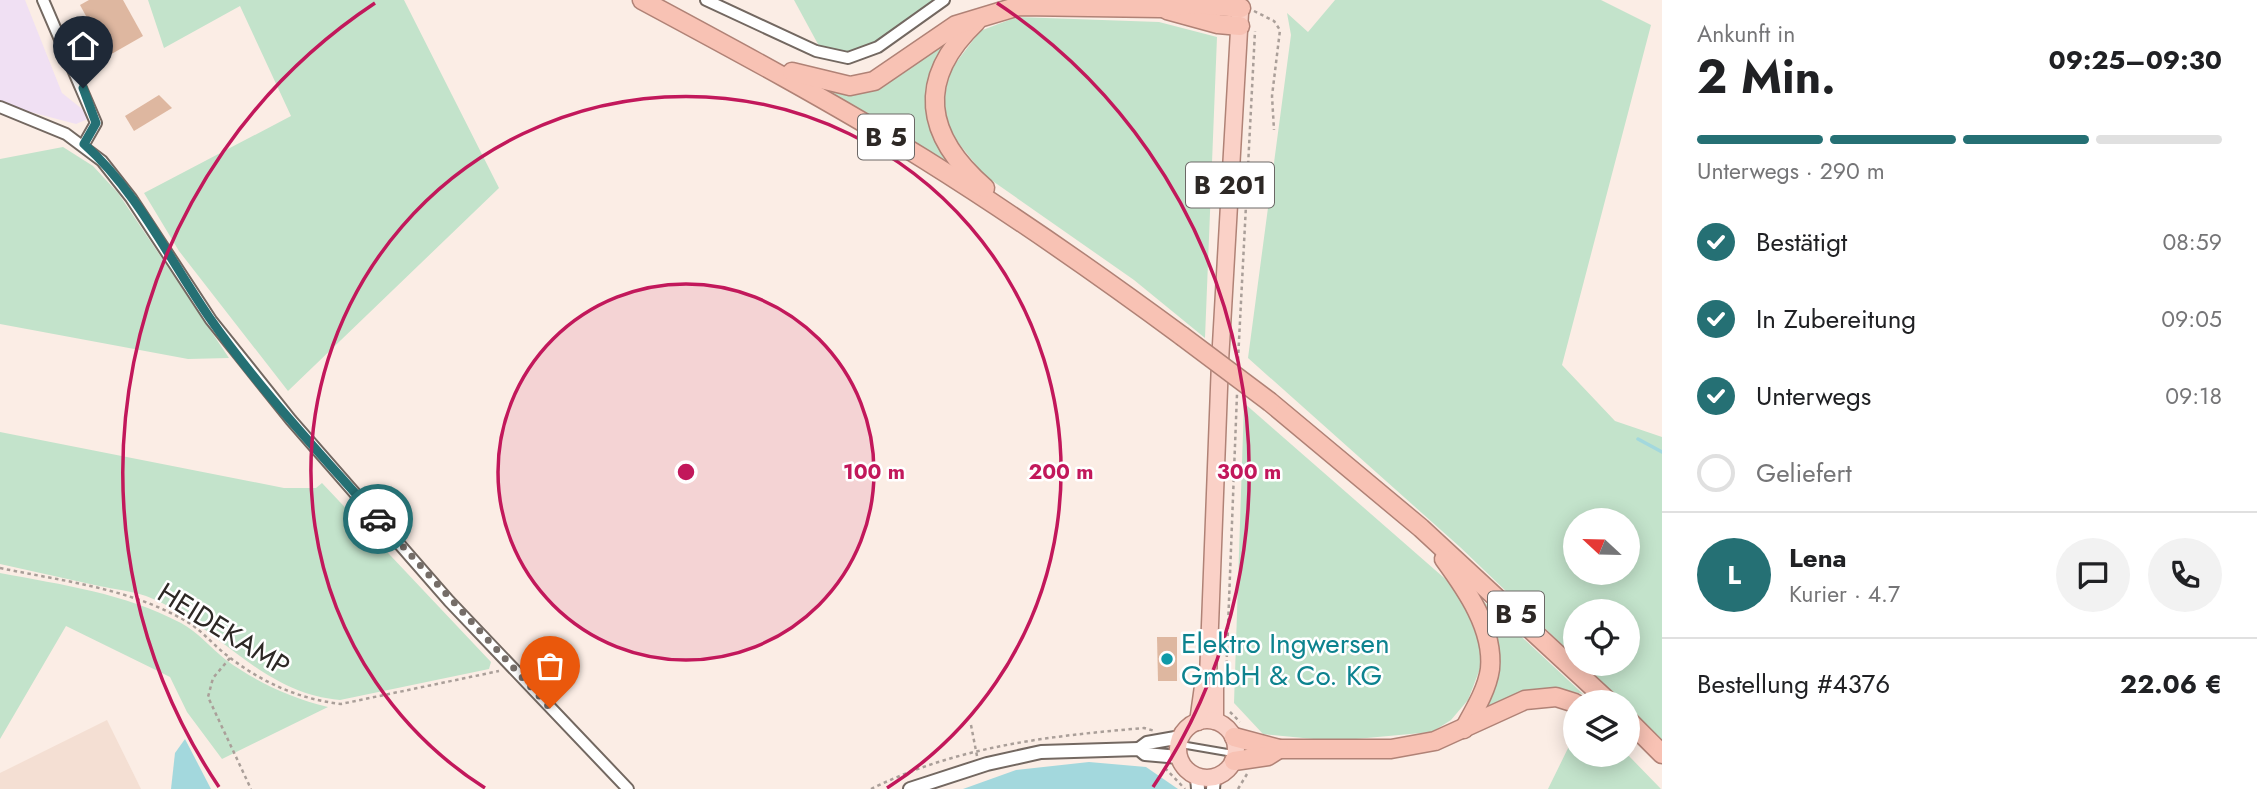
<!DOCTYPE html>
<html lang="de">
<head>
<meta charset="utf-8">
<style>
	:root { --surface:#fff; --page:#f2f2f2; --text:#202124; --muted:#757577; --line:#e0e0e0; --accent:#257074 }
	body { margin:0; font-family:Jost,sans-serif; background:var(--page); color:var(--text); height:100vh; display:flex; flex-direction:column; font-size:26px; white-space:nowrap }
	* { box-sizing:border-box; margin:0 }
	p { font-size:23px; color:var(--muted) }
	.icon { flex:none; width:38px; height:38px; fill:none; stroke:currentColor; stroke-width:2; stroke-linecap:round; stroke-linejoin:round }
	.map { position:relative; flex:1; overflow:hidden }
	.drawer { display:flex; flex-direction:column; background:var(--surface); width:595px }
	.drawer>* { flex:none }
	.needle { width:46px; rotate:292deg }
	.tools { position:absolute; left:1563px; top:508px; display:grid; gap:14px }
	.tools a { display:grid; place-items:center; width:77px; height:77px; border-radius:50%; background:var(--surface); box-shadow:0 4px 18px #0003; font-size:35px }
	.pin { position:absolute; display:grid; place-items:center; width:60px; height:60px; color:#fff; margin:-72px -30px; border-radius:50% 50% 50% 0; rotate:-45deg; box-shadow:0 0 7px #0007 }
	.pin .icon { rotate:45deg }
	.courier { position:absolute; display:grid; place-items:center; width:70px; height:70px; margin:-35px; border:5px solid #257074; border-radius:50%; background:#fff; color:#222; box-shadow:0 2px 9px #0007 }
	.head em { font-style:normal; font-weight:700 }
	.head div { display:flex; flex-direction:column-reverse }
	.head { display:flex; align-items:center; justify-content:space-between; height:119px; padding:0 35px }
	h1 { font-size:46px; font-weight:700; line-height:52px }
	.bar { display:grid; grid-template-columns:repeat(4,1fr); gap:10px 7px; align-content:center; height:84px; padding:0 35px }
	.bar i { height:9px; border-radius:5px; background:var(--line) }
	.bar .active { background:var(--accent) }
	.bar p { grid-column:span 4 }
	.line { display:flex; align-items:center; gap:18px; padding:0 35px; border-top:2px solid var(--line) }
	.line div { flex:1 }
	.round { display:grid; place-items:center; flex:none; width:74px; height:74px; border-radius:37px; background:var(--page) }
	ol { padding:0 35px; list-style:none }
	li { display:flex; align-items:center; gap:21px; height:77px }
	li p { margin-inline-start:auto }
	li .icon { padding:7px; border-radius:50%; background:var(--accent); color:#fff; stroke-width:4 }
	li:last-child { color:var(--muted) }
	li i { width:38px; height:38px; border:4px solid var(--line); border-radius:50% }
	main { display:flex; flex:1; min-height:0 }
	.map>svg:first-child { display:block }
	.built { fill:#f4dfd3 }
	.industrial { fill:#f0e0f3 }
	.green { fill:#c3e3cb; fill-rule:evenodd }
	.water { fill:#a3d8dd }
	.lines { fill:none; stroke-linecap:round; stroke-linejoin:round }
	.stream { stroke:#a3d8dd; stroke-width:3.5 }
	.building { fill:#deb7a0 }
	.service-casing { stroke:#736861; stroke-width:9 }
	.minor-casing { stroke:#736861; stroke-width:14 }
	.tertiary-casing { stroke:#736861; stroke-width:16 }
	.primary-casing { stroke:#b08276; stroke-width:19 }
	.trunk-casing { stroke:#b08276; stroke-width:21 }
	.path { stroke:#aa9f99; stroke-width:2.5; stroke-dasharray:3.5 3.5; stroke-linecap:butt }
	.service { stroke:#fff; stroke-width:5 }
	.minor { stroke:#fff; stroke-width:10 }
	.tertiary { stroke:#fff; stroke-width:12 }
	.primary { stroke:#fad1c7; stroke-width:16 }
	.trunk { stroke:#f8c2b4; stroke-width:18 }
	.trunk-bridge-casing { stroke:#b08276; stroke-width:21; stroke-linecap:butt }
	.trunk-bridge { stroke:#f8c2b4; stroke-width:18 }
	.done { stroke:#756d68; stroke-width:7; stroke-dasharray:0 12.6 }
	.route { stroke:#257074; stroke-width:9 }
	.ring { fill:none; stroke:#c2185b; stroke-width:3.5 }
	.culture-dot { fill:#0f9aa8; stroke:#fff; stroke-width:2.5 }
	.labels { text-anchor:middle; stroke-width:5; stroke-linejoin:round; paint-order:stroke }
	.shield { fill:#fff; stroke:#6c6866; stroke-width:2 }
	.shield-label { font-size:26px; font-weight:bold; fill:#2d2825 }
	.street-label { font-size:28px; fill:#2d2825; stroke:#fff }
	.culture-label { font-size:28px; fill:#0d838f; stroke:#fff; text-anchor:start }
	.centre { fill:#c2185b; stroke:#fff; stroke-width:3.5 }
	.ring-label { font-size:21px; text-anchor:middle; font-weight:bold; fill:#c2185b; stroke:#fff; stroke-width:5; stroke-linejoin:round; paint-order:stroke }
</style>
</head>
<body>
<main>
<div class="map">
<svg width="1662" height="789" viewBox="0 0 1662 789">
	<rect width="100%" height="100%" fill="#fbede5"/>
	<path class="built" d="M107 720 141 789H0V773Z"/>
	<path class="industrial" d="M0 0H25L62 93 87 113 88 119 76 124 0 104Z"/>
	<g class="green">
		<path d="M148 0H404L499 188 288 391 179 251 144 193 291 116 240 6 164 48Z"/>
		<path d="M794 0H933L876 43 848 53 819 46Z"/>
		<path d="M1335 0H1601L1651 25 1562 365 1615 421 1662 437V741L1628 708V702H1621L1581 663H1628V611H1575V657L1460 547 1248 358 1291 35 1287 13 1308 32ZM1575 520H1628V572H1575Z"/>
		<path d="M1017 17 1159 22 1217 37 1205 338 1134 280 984 175 949 131 944 103 949 72 980 31Z"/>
		<path d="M947 40C917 100 918 118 957 172L821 90C845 90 870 92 893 80 913 69 925 48 947 40Z"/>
		<path d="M63 147 93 166 118 193 229 358 188 359 0 324V159Z"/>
		<path d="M1244 403 1458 590 1479 642 1481 666 1468 700 1451 720 1432 732 1334 741 1263 734 1234 703Z"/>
		<path d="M0 432 284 488H316L322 483 491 662 489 669 340 700C258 693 218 623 146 596 131 591 114 589 99 586 66 579 33 571 0 564Z"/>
		<path d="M0 573C63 585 124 593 181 623 198 632 211 648 226 660 258 683 291 698 328 707L222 759 187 712 170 677 66 626 0 739Z"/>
		<path d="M1482 600 1583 694C1538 682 1517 694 1478 714 1502 660 1503 656 1482 600Z"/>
		<path d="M1575 734V754H1627L1661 789H1548Z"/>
	</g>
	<g class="water">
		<path d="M185 739 211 789H171L175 753Z"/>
		<path d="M1089 762 1146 767 1178 789H963L1016 770Z"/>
	</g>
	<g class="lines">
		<path class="stream" d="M1638 439 1662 452"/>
	</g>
	<g class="building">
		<path d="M89 0H123L143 36 108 56 80 5Z"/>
		<path d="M159 95 172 108 134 131 125 116Z"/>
		<path d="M1157 637H1177V681H1158Z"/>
	</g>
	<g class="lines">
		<g class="service-casing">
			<path id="service" d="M1178 744 1236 754"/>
		</g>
		<g class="minor-casing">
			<g id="minor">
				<path d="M43 0 96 123 84 144"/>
				<path d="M706 0 816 51 848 58 878 47 944 0"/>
				<path d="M0 107 66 134 102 161 131 198 211 320 291 420 449 601 628 789"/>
			</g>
		</g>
		<g class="tertiary-casing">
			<g id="tertiary">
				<path d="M1139 749 1147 743 1181 737"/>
				<path d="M1197 777 1198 789"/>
				<path d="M910 789 987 764 1041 752 1139 749 1145 754 1179 757"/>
				<path d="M1213 789 1214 778"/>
			</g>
		</g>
		<g class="primary-casing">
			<g id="primary">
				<path d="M1208 678 1215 685V721"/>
				<circle cx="1207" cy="749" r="29"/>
				<path d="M1198 722 1203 686 1208 678 1220 362 1240 13"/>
			</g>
		</g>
		<g class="trunk-casing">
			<g id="trunk">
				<path d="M642 0C737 51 832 102 924 159 1012 214 1098 274 1182 336"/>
				<path d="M1167 10 1218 24 1240 26"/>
				<path d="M976 22C915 80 925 136 985 188"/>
				<path d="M792 72 850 86 874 81 956 25 1019 6 1160 8 1196 4 1241 8"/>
				<path d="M1270 402 1421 528 1609 702"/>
				<path d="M1444 559C1466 589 1494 629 1490 669 1487 690 1474 711 1464 729"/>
				<path d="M1628 720 1662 754"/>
				<path d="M1234 737 1279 749H1391L1435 741 1525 700 1556 697 1575 703"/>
				<path d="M1234 761 1268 756 1279 749"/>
			</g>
		</g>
		<g class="path">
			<path d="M1254 11 1274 21 1280 30 1272 96 1274 130"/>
			<path d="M1238 360 1255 31"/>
			<path d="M0 568C62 581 128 588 184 620 201 629 214 646 229 657 263 683 299 699 341 704L499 671"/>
			<path d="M230 658 213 678 208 697 251 789"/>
			<path d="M1226 678 1237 394"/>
			<path d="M1230 712 1240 722"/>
			<path d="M971 725 977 756"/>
			<path d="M1165 768 1185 789"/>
			<path d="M871 789C958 746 1049 736 1144 728L1155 731"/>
			<path d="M1238 789 1247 774"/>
		</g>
		<use href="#service" class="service"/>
		<use href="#minor" class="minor"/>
		<use href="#tertiary" class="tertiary"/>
		<use href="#primary" class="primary"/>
		<use href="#trunk" class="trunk"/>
		<g class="trunk-bridge-casing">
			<path id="trunk-bridge" d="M1182 336 1270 402"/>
		</g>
		<use href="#trunk-bridge" class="trunk-bridge"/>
	</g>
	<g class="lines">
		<path class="done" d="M378 519 550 708"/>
		<path class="route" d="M83 88 96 123 84 144C137 191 169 259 209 317 259 389 320 453 378 519"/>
	</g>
	<circle cx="686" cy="472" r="188" fill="#c2185b" fill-opacity=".12"/>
	<g class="ring">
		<circle cx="686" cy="472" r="188"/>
		<path d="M485 788A375 375 0 1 1 887 788"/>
		<path d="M219 787A563 563 0 0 1 375 3M997 3A563 563 0 0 1 1153 787"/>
	</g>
	<circle class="culture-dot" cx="1167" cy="659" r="7"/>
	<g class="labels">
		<g class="shield">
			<rect x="858" y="114.5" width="56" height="45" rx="5"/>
			<rect x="1186" y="162.5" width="88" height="45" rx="5"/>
			<rect x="1488" y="591.5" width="56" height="45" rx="5"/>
		</g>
		<g class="shield-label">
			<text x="886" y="146">B 5</text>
			<text x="1230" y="194">B 201</text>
			<text x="1516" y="623">B 5</text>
		</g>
		<g class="street-label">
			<text transform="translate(224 629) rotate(32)" y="10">HEIDEKAMP</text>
		</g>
		<g class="culture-label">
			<text x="1181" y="653">Elektro Ingwersen<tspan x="1181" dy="32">GmbH &amp; Co. KG</tspan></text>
		</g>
	</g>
	<circle cx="686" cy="472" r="10" class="centre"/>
	<g class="ring-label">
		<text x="874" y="479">100 m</text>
		<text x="1061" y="479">200 m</text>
		<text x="1249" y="479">300 m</text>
	</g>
</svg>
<div class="tools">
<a><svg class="needle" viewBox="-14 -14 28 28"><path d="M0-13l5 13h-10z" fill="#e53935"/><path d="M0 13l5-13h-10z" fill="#757577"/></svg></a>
<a><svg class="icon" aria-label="locate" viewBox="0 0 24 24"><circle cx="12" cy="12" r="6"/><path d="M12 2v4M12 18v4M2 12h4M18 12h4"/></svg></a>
<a><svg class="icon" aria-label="layers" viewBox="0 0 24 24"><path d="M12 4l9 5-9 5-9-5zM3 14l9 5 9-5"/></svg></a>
</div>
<div class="pin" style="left:550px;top:708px;background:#ea580c"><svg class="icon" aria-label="bag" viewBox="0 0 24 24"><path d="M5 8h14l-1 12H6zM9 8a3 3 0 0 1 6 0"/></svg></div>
<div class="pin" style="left:83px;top:88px;background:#1f2937"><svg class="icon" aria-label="home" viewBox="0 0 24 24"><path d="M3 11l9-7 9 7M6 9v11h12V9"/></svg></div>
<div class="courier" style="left:378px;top:519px"><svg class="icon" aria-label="car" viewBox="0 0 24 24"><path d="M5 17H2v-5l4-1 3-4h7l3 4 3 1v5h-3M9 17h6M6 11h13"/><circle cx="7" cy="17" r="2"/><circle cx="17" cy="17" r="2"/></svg></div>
</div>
<section class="drawer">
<div class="head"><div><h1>2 Min.</h1><p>Ankunft in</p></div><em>09:25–09:30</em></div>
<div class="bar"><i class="active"></i><i class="active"></i><i class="active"></i><i></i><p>Unterwegs · 290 m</p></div>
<ol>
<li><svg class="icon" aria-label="check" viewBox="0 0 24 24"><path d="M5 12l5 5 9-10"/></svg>Bestätigt<p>08:59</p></li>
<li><svg class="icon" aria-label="check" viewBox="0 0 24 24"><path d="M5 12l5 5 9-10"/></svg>In Zubereitung<p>09:05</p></li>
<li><svg class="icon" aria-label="check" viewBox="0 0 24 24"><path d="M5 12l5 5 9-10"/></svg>Unterwegs<p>09:18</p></li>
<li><i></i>Geliefert</li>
</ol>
<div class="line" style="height:126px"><b class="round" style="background:var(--accent);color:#fff">L</b><div><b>Lena</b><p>Kurier · 4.7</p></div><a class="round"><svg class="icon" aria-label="chat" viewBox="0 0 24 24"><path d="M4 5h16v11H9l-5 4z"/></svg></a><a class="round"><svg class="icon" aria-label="phone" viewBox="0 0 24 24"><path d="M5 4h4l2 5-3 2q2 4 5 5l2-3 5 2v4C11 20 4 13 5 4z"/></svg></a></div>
<div class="line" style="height:91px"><div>Bestellung #4376</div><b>22.06 €</b></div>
</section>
</main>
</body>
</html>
